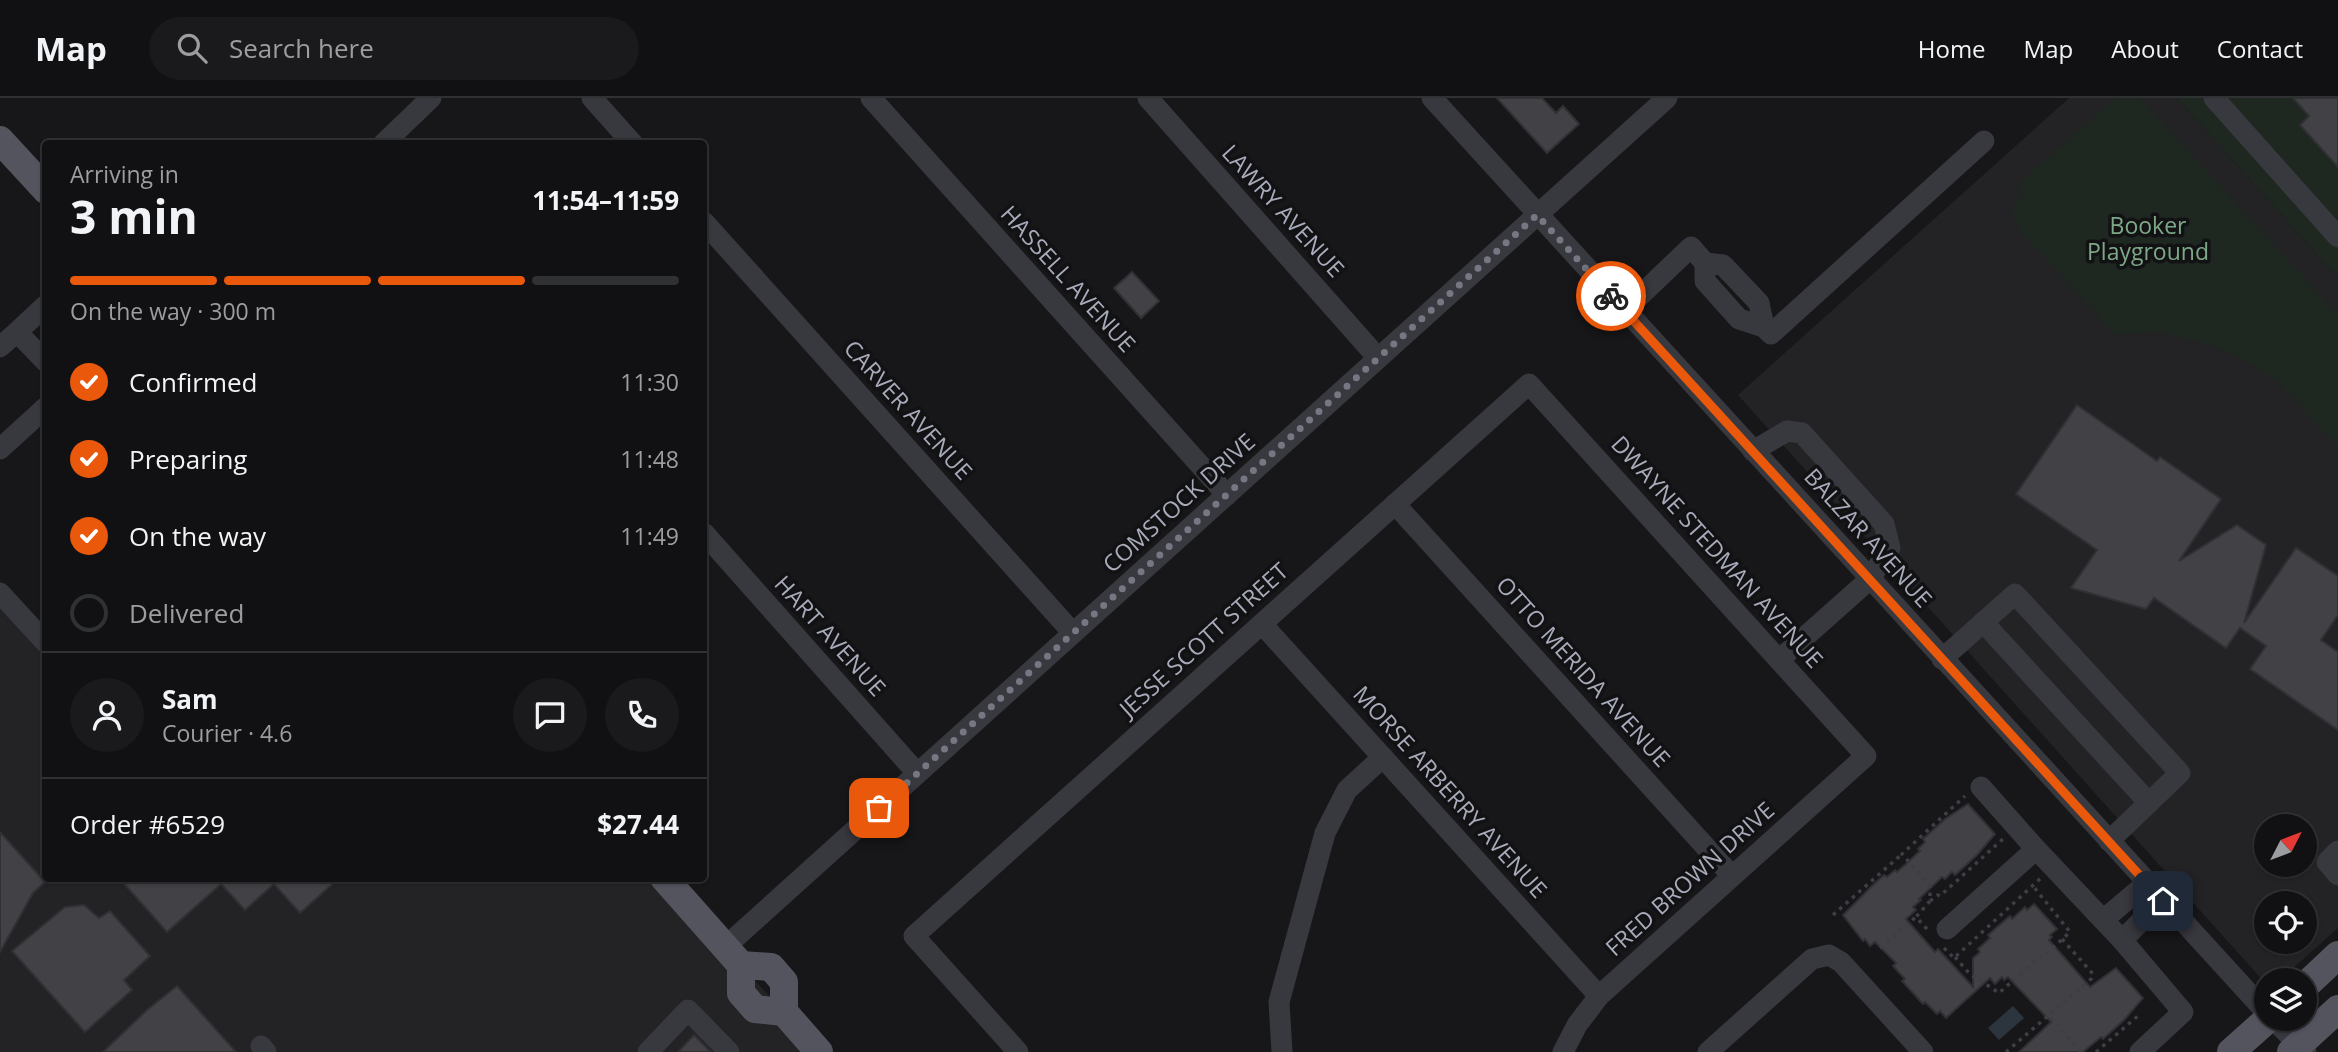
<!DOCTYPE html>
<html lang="en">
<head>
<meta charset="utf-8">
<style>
	:root { --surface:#111113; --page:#1a1a1c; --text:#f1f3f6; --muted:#9c9da0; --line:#303133; --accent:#ea580c }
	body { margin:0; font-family:"Open Sans",sans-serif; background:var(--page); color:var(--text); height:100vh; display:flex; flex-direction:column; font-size:26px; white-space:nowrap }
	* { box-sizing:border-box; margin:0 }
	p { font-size:23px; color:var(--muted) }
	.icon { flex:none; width:38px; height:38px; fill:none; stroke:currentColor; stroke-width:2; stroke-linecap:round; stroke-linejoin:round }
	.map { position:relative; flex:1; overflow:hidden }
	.details { position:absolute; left:42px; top:42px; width:665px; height:742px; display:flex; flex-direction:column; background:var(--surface); border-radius:7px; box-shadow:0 2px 5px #0004,0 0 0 2px var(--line) }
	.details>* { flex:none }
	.needle { width:46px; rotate:48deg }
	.fabs { position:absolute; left:2254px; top:716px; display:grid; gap:14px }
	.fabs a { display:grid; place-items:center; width:63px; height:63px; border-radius:50%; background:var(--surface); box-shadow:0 2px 5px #0004,0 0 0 2px var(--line); font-size:35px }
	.pin { position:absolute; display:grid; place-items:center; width:60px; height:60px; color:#fff; margin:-30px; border-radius:14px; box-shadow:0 4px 10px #0006 }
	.courier { position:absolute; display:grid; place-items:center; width:70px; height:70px; margin:-35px; border:5px solid #ea580c; border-radius:50%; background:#fff; color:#222; box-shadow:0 2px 9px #0007 }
	.headline em { font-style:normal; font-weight:700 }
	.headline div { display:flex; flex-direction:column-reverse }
	.headline { display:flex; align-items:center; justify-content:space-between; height:119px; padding:0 28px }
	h1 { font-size:46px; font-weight:700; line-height:52px }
	.bar { display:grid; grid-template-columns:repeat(4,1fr); gap:10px 7px; align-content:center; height:84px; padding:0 28px }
	.bar i { height:9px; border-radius:5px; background:var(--line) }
	.bar .on { background:var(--accent) }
	.bar p { grid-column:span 4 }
	.line { display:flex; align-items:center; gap:18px; padding:0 28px; border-top:2px solid var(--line) }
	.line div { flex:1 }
	.round { display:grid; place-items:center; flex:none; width:74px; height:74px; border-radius:37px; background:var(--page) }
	ol { padding:0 28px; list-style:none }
	li { display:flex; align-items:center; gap:21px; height:77px }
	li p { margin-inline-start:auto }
	li .icon { padding:7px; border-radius:50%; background:var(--accent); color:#fff; stroke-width:4 }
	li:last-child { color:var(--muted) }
	li i { width:38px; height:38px; border:4px solid var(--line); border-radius:50% }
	header { display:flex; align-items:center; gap:42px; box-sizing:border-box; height:98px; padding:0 35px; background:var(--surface); border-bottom:2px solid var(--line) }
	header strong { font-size:33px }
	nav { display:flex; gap:38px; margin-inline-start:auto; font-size:24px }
	.search { width:490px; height:63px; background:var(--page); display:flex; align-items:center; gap:18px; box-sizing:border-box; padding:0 24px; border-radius:38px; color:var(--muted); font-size:26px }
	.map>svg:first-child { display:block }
	.built { fill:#232326; fill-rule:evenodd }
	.green { fill:#1e2821 }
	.water { fill:#2c343e }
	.building { fill:#414146; stroke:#313135; stroke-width:2 }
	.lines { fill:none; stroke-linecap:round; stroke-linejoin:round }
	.path { stroke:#3d3f46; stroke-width:3.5; stroke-dasharray:3.5 5; stroke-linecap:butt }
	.minor { stroke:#38383f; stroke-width:21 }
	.major { stroke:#53545e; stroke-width:28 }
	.done { stroke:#757782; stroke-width:7; stroke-dasharray:0 12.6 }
	.route { stroke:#ea580c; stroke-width:9 }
	.labels { text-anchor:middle; stroke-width:7; stroke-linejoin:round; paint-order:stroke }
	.street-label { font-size:23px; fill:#a8abba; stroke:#121214 }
	.park-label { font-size:23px; fill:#7da786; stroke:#121214 }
</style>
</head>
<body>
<header>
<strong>Map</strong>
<div class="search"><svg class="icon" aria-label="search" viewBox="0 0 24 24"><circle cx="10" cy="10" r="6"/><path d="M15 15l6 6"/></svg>Search here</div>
<nav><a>Home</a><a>Map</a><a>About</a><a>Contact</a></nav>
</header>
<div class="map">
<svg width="2338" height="954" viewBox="0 0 2338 954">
	<rect width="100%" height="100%" fill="#171719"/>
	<g class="built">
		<path d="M2069 0H2177L2338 180V830L2280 882H2266V886L1738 297ZM2266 728H2305V766H2266ZM2266 805H2305V844H2266Z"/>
		<path d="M0 495 45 545 46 780 663 781 820 954H0Z"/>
	</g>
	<g class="green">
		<path d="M2115 0H2140L2338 217V348L2276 283 2243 260 2216 249 2162 234 2114 236 2020 132 2013 120V106L2023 96 2016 88Z"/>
		<path d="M2177 0H2338V180Z"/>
	</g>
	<path class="water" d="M2013 908 2024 920 1999 942 1988 930Z"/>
	<g class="building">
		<path d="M1497 0H1542L1556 15 1563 8 1579 26 1547 55Z"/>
		<path d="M2293 0H2338V69L2300 27 2309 18Z"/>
		<path d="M1132 174 1159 203 1141 220 1114 190Z"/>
		<path d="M2077 307 2157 363 2160 359 2221 401 2179 463 2237 427 2266 447 2244 525 2296 450 2338 478V517L2321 542 2338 554V632L2250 571 2266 548 2240 530 2226 550 2154 500 2146 511 2071 490 2097 452 2016 396Z"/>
		<path d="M1968 706 1995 736 1977 757 1955 777 1952 774 1945 781 1942 779 1919 801 1921 802 1913 809 1916 812 1906 821 1935 854 1938 851 1973 889V860L1980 854 1978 851 1990 840 1988 837 2010 818 2012 821 2025 809 2027 812 2034 806 2057 831 2050 837 2052 839 2049 842 2090 889 2116 870 2143 900 2125 921 2103 941 2101 939 2083 954H2019L2051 924 2008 879 2004 882 2002 879 1995 886 1990 880 1946 920 1940 913 1937 916 1925 904 1923 906 1902 883 1905 881 1893 868 1896 865 1875 844 1870 848 1865 841 1863 843 1843 817 1875 785 1884 777 1887 779 1895 772 1897 774 1920 753 1918 751 1925 744 1923 741 1945 721Z"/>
		<path d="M0 734 45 784 33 795 0 854Z"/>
		<path d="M119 780H339L300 815 274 786 245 812 221 786 167 834Z"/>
		<path d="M84 807 99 820 110 813 150 858 124 882 132 892 85 934 12 853 65 809Z"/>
		<path d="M177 888 236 954H103L147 912Z"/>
		<path d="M694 937 711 954H678Z"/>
	</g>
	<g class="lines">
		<g class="path">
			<path d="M1930 803 1938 797 1940 798 2004 740"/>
			<path d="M1833 817 1902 756"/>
			<path d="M1927 831 1916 819 1930 803V788L1902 756 1965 698"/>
			<path d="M2062 841 2093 876 2091 881 2049 917 2081 954"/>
			<path d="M1880 850 1917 818"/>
			<path d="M1944 850 1954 860 2041 780"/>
			<path d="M1955 859 1969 875 1999 895 2037 861 2044 858 2070 834 2033 788"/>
			<path d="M2006 954 2049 917"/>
			<path d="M2096 954 2139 917"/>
		</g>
		<g class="minor">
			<path d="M592 0 633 46"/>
			<path d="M871 0 1227 397"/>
			<path d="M1148 0 1378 260"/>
			<path d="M1432 0 2266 914"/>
			<path d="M2214 0 2338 139"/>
			<path d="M383 46 431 0"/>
			<path d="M704 124 1073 535"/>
			<path d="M1624 213 1691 149 1705 165 1723 167 1759 205 1764 229 1739 221 1705 183V165"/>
			<path d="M1764 229 1771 236 1984 43"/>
			<path d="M17 234 46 207"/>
			<path d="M0 249 17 234 46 264"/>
			<path d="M0 351 46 309"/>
			<path d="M1753 353 1787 333 1802 335 1884 426 1890 450 1870 481 1779 562"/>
			<path d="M1395 406 1732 778"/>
			<path d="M704 435 917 675"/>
			<path d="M0 495 46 545"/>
			<path d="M1983 524 2149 705"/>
			<path d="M1262 526 1599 898"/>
			<path d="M1942 561 2015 496 2180 675 2109 743"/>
			<path d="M2036 751 2122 842 2183 914 2140 954"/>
			<path d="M2338 753 2327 764 2338 777"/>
			<path d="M2103 822 2147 785"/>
			<path d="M1947 831 2036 751 1981 689"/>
			<path d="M2122 842 2163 802"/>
			<path d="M725 849 1667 0"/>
			<path d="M2272 920 2306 954"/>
			<path d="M261 948 266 954"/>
			<path d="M648 954 688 912 729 954"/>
			<path d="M1018 954 914 838 1529 286 1866 658 1599 898 1577 927 1563 954"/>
			<path d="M1282 954 1279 904 1325 735 1347 692 1383 659"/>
			<path d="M1708 954 1812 861 1829 857 1841 864 1923 954"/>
		</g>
		<g class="major">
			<path d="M0 42 46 92"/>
			<path d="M664 780 741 867 771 869 784 884V914"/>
			<path d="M741 867V895L755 911 784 914 819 954"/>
			<path d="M2305 888 2338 857"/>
			<path d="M2231 954 2269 920"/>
			<path d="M2291 954 2338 911"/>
		</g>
	</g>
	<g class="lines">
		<path class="done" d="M879 710 1537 117 1611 198"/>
		<path class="route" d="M1611 198 2163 803"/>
	</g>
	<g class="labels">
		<g class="street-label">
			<text transform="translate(1283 113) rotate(48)" y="8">LAWRY AVENUE</text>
			<text transform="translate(1068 181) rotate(48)" y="8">HASSELL AVENUE</text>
			<text transform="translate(908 312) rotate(48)" y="8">CARVER AVENUE</text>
			<text transform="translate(1179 405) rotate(-42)" y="8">COMSTOCK DRIVE</text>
			<text transform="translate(1868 440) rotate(48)" y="8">BALZAR AVENUE</text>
			<text transform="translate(1717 454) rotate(48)" y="8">DWAYNE STEDMAN AVENUE</text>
			<text transform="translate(830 538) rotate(48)" y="8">HART AVENUE</text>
			<text transform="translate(1204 542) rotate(-42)" y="8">JESSE SCOTT STREET</text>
			<text transform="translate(1583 574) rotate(48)" y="8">OTTO MERIDA AVENUE</text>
			<text transform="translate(1450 694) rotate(48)" y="8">MORSE ARBERRY AVENUE</text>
			<text transform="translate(1690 781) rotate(-42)" y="8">FRED BROWN DRIVE</text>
		</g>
		<g class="park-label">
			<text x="2148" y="136">Booker<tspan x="2148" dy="26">Playground</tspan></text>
		</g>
	</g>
</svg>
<div class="fabs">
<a><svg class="needle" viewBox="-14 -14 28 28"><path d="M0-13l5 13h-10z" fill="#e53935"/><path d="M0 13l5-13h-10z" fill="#9c9da0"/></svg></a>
<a><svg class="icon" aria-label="locate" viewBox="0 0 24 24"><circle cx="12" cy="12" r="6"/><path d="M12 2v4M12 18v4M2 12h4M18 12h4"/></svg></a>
<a><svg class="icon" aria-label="layers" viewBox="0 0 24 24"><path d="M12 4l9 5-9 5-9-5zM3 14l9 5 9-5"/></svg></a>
</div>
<div class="pin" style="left:879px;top:710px;background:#ea580c"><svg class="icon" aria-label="bag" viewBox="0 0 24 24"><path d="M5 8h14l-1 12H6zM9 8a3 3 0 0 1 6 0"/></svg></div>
<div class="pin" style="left:2163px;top:803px;background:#1f2937"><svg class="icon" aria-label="home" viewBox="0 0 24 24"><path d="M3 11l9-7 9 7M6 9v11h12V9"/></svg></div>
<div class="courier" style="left:1611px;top:198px"><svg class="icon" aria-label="bike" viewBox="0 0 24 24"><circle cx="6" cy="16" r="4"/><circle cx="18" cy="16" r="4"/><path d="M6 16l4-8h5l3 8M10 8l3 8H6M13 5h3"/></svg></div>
<section class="details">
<div class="headline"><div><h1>3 min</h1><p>Arriving in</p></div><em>11:54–11:59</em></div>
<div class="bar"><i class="on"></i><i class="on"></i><i class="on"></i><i></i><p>On the way · 300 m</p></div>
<ol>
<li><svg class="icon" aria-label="check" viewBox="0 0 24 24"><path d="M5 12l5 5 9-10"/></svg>Confirmed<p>11:30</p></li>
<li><svg class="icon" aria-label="check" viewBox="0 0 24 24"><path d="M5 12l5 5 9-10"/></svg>Preparing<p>11:48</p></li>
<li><svg class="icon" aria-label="check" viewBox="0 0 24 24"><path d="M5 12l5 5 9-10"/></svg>On the way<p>11:49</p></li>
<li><i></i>Delivered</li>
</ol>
<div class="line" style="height:126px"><a class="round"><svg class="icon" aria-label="person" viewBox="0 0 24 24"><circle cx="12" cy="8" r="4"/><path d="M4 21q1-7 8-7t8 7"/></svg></a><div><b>Sam</b><p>Courier · 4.6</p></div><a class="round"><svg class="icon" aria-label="chat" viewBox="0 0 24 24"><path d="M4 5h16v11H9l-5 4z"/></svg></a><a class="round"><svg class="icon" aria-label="phone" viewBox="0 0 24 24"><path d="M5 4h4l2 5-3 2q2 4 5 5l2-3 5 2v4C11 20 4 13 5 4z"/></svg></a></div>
<div class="line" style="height:91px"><div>Order #6529</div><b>$27.44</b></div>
</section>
</div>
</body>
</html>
